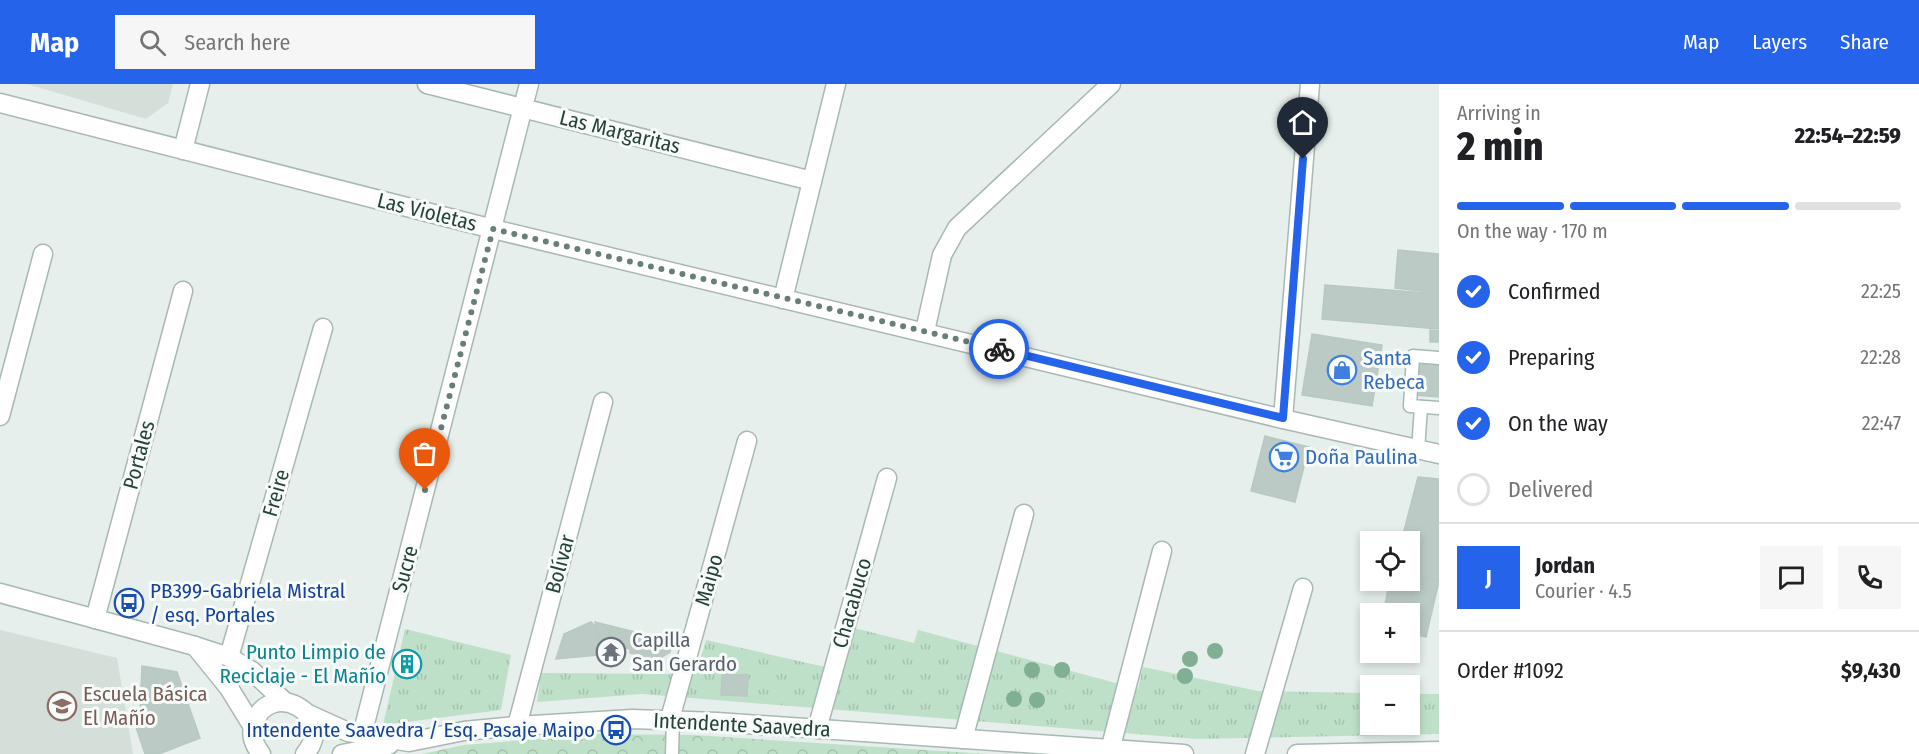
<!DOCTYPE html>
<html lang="en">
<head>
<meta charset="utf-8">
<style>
	:root { --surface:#fff; --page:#f6f6f6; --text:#202124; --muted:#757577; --line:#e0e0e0; --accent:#2563eb }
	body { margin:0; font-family:"Fira Sans Condensed",sans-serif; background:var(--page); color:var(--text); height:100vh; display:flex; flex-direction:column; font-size:22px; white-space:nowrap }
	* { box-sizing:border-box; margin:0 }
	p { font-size:20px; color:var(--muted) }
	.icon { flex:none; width:33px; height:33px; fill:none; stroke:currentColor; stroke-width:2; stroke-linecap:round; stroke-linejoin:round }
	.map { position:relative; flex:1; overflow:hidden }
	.side { display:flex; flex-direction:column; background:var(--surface); width:480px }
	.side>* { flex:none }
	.buttons { position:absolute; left:1360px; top:447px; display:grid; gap:12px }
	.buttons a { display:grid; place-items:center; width:60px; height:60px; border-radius:0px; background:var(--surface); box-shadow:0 3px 9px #0003; font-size:30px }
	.pin { position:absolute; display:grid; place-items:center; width:51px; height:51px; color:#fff; margin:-62px -26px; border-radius:50% 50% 50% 0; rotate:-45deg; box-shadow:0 0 6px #0007 }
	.pin .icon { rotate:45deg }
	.courier { position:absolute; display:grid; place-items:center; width:60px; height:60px; margin:-30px; border:4px solid #2563eb; border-radius:50%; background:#fff; color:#222; box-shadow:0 2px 8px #0007 }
	.headline em { font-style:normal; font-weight:800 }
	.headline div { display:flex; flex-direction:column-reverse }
	.headline { display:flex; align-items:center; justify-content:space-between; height:102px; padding:0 18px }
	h1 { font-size:39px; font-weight:800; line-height:45px }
	.bar { display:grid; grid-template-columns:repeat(4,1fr); gap:9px 6px; align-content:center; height:72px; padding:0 18px }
	.bar i { height:8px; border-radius:4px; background:var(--line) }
	.bar .current { background:var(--accent) }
	.bar p { grid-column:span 4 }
	.line { display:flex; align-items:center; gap:15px; padding:0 18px; border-top:2px solid var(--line) }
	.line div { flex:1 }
	.round { display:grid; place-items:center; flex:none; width:63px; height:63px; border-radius:0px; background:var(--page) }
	ol { padding:0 18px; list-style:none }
	li { display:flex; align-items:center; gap:18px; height:66px }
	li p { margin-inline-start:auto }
	li .icon { padding:6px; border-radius:50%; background:var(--accent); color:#fff; stroke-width:4 }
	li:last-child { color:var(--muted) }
	li i { width:33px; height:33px; border:3px solid var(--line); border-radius:50% }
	header { display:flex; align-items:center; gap:36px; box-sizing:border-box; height:84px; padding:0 30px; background:var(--accent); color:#fff }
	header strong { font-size:28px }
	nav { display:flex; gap:33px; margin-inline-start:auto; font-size:21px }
	.search { width:420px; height:54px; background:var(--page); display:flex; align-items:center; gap:15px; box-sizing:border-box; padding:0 21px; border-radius:0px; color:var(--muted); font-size:22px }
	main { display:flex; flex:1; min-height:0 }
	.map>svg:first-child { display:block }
	.built { fill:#d4dfda }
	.grass { fill:url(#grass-tufts) }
	.park { fill:url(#park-crowns) }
	.building { fill:#bbcac4; stroke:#b8c9c2; stroke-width:1.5 }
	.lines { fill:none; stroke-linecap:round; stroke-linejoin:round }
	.service-casing { stroke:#a8b8b2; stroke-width:15 }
	.minor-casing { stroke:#a8b8b2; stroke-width:21 }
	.service { stroke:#fff; stroke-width:12 }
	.minor { stroke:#fff; stroke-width:18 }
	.tree { fill:#80af93 }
	.done { stroke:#687f78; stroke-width:6; stroke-dasharray:0 10.8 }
	.route { stroke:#2563eb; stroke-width:8 }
	.labels { text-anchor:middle; stroke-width:6; stroke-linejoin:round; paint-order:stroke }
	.street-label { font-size:21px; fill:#24423a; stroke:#f7fbf9 }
	.shop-label { font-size:21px; fill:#366cbe; stroke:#f7fbf9; text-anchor:start }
	.transit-label { font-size:21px; fill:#164399; stroke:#f7fbf9; text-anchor:start }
	.worship-label { font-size:21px; fill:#5b616d; stroke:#f7fbf9; text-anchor:start }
	.culture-label { font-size:21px; fill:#0d838f; stroke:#f7fbf9; text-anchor:end }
	.education-label { font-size:21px; fill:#785e54; stroke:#f7fbf9; text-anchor:start }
</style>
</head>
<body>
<header>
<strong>Map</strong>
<div class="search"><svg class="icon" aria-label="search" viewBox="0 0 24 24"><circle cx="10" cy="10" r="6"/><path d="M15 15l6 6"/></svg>Search here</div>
<nav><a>Map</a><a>Layers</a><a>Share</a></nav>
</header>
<main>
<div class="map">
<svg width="1439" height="670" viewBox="0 0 1439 670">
	<defs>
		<pattern id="grass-tufts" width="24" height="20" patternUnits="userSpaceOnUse" patternTransform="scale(1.5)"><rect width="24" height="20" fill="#bfe0c8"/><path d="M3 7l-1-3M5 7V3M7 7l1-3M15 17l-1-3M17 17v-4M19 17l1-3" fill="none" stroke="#a4c1ad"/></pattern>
		<pattern id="park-crowns" width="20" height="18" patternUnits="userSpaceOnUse" patternTransform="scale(1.5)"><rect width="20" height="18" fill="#bfe0c8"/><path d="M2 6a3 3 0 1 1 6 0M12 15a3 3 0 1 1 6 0" fill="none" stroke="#a4c1ad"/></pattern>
	</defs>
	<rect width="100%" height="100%" fill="#e6efeb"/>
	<g class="built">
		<path d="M27 0H173L168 19 146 35Z"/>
		<path d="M0 546 117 574 133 670H0Z"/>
	</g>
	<g class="grass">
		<path d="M854 544 914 559 918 546 1138 605 1143 583 1258 607 1371 609V640H1410V610H1439V650L1197 655 642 610 537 618 541 589 696 590 706 556 843 587Z"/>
		<path d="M405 545 511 571 501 626 383 641Z"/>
	</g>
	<path class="park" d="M597 650 694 651 988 670H422L464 661Z"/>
	<g class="building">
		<path d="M1398 166 1439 170V209L1395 204Z"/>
		<path d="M1325 201 1439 210V245L1322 235Z"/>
		<path d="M1430 246 1439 247V258H1430Z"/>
		<path d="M1312 250 1382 261 1372 322 1302 311Z"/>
		<path d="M1418 278 1439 280V313L1415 311Z"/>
		<path d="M1265 352 1309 363 1295 418 1251 407Z"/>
		<path d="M1418 393 1439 395V497L1410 490V458H1401Z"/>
		<path d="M1410 490 1439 497 1426 553 1410 550V530H1383L1390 496H1410Z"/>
		<path d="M591 538 598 545 600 555 598 571 556 575 564 550Z"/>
		<path d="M595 538 611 542 607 560 600 559Z"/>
		<path d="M611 542 671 557 670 568 657 576 630 569V565L608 559Z"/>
		<path d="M403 567 418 571 411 593 397 589Z"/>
		<path d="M142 582 177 588 200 654 159 670H145L133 634 140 630Z"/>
		<path d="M722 590 748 591 747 612 721 611Z"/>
	</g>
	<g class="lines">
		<g class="service-casing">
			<g id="service">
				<path d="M1439 274 1413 272 1410 322 1439 324"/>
				<path d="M1418 366 1421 323"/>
				<path d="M672 670 673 635"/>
			</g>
		</g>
		<g class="minor-casing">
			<g id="minor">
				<path d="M427 0 812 97"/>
				<path d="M0 19 493 145 1283 335 1439 370"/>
				<path d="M183 66 200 0"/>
				<path d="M783 215 836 0"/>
				<path d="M925 247 942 171 957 144 1111 0"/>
				<path d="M0 332 43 170"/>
				<path d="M1283 335 1310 0"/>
				<path d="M0 509 195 562 229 573 252 587 285 618"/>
				<path d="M95 535 183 207"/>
				<path d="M195 562 229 604 253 643"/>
				<path d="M229 573 323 244"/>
				<path d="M306 629 348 648 409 658 464 647 517 642 632 635 717 638 1184 670"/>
				<path d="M670 635 747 357"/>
				<path d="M517 642 603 318"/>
				<path d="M817 645 887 394"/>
				<path d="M362 651 529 0"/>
				<path d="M963 655 1024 430"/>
				<path d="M1110 666 1162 467"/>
				<path d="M261 670C254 661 250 650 254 639 270 594 338 630 305 670"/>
				<path d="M342 670 389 661"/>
				<path d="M1255 670 1303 504"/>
				<path d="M1297 670 1439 667"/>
			</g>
		</g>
		<use href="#service" class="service"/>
		<use href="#minor" class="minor"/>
	</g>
	<g class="tree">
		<circle cx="1215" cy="567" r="8"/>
		<circle cx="1190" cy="575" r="8"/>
		<circle cx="1032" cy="586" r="8"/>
		<circle cx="1062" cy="586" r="8"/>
		<circle cx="1185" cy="592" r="8"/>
		<circle cx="1014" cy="615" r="8"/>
		<circle cx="1037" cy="616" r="8"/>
	</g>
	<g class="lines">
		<path class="done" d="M425 406 493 145 999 265"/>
		<path class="route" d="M999 265 1283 334 1303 75"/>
	</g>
	<defs>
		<g id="shop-ring" transform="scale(1.5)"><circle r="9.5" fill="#f7fbf9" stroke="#3f7fe0" stroke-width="1.5"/><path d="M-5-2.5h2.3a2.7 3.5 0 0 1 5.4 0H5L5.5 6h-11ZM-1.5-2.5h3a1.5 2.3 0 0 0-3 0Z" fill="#3f7fe0"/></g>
		<g id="supermarket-ring" transform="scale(1.5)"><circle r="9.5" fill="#f7fbf9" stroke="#3f7fe0" stroke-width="1.5"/><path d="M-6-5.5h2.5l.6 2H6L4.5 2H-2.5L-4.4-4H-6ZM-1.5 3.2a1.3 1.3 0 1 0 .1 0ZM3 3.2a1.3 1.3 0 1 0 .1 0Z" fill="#3f7fe0"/></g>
		<g id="bus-ring" transform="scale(1.5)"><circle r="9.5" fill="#f7fbf9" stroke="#1a4fb4" stroke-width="1.5"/><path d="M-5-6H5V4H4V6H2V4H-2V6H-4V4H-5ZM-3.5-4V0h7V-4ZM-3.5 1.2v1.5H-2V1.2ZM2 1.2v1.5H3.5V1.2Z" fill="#1a4fb4"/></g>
		<g id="temple-ring" transform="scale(1.5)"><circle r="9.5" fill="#f7fbf9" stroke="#6b7280" stroke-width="1.5"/><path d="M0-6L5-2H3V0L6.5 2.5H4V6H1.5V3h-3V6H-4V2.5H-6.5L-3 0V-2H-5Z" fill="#6b7280"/></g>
		<g id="building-ring" transform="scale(1.5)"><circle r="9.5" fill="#f7fbf9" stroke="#0f9aa8" stroke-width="1.5"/><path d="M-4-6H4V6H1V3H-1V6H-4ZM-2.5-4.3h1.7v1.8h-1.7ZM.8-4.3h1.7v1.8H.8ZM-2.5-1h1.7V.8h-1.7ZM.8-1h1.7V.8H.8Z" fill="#0f9aa8"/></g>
		<g id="school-ring" transform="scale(1.5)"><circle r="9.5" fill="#f7fbf9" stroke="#8d6e63" stroke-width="1.5"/><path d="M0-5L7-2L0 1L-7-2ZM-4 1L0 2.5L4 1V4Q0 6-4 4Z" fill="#8d6e63"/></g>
	</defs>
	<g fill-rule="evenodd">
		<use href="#shop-ring" x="1342" y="286"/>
		<use href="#supermarket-ring" x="1284" y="373"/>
		<use href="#bus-ring" x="129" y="519"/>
		<use href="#temple-ring" x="611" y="568"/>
		<use href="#building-ring" x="407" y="580"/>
		<use href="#school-ring" x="62" y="622"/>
		<use href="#bus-ring" x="616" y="646"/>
	</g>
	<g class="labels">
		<g class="street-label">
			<text transform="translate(620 48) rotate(14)" y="7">Las Margaritas</text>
			<text transform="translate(427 128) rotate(14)" y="7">Las Violetas</text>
			<text transform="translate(139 371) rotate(-75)" y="7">Portales</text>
			<text transform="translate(276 409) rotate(-74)" y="7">Freire</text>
			<text transform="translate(560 480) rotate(-75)" y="7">Bolívar</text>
			<text transform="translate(405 485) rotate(-75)" y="7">Sucre</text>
			<text transform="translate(709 496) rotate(-74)" y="7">Maipo</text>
			<text transform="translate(852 519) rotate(-74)" y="7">Chacabuco</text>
			<text transform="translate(742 641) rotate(3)" y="7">Intendente Saavedra</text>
		</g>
		<g class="shop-label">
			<text x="1363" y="281">Santa<tspan x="1363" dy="24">Rebeca</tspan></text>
			<text x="1305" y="380">Doña Paulina</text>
		</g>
		<g class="transit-label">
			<text x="150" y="514">PB399-Gabriela Mistral<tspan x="150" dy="24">/ esq. Portales</tspan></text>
			<text x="595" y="653" text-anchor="end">Intendente Saavedra / Esq. Pasaje Maipo</text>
		</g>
		<g class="worship-label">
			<text x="632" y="563">Capilla<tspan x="632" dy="24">San Gerardo</tspan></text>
		</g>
		<g class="culture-label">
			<text x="386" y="575">Punto Limpio de<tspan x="386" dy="24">Reciclaje - El Mañío</tspan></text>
		</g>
		<g class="education-label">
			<text x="83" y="617">Escuela Básica<tspan x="83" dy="24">El Mañío</tspan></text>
		</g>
	</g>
</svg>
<div class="buttons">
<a><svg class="icon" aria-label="locate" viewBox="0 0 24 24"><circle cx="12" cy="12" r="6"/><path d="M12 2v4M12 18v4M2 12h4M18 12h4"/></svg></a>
<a>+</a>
<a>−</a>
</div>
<div class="pin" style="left:425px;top:406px;background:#ea580c"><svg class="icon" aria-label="bag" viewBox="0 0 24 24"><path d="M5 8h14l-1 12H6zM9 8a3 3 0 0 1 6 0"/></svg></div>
<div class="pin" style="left:1303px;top:75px;background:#1f2937"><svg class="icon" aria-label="home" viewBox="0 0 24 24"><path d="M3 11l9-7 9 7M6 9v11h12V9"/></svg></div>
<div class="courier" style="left:999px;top:265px"><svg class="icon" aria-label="bike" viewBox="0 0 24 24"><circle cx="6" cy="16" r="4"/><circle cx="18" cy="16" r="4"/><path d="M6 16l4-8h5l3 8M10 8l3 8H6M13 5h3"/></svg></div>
</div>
<section class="side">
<div class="headline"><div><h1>2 min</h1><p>Arriving in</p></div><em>22:54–22:59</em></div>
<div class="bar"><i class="current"></i><i class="current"></i><i class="current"></i><i></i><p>On the way · 170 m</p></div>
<ol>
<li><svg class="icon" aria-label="check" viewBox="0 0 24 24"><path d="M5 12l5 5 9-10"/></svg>Confirmed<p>22:25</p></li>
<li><svg class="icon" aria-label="check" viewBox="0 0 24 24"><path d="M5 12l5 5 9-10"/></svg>Preparing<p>22:28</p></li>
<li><svg class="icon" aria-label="check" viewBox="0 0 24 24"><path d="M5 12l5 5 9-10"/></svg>On the way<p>22:47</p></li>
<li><i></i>Delivered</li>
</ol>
<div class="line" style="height:108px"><b class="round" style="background:var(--accent);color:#fff">J</b><div><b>Jordan</b><p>Courier · 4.5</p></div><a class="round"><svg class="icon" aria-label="chat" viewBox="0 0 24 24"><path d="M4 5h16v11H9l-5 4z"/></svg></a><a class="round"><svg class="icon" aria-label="phone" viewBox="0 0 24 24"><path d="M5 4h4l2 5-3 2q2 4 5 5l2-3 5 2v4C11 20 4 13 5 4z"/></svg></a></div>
<div class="line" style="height:78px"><div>Order #1092</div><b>$9,430</b></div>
</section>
</main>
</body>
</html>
